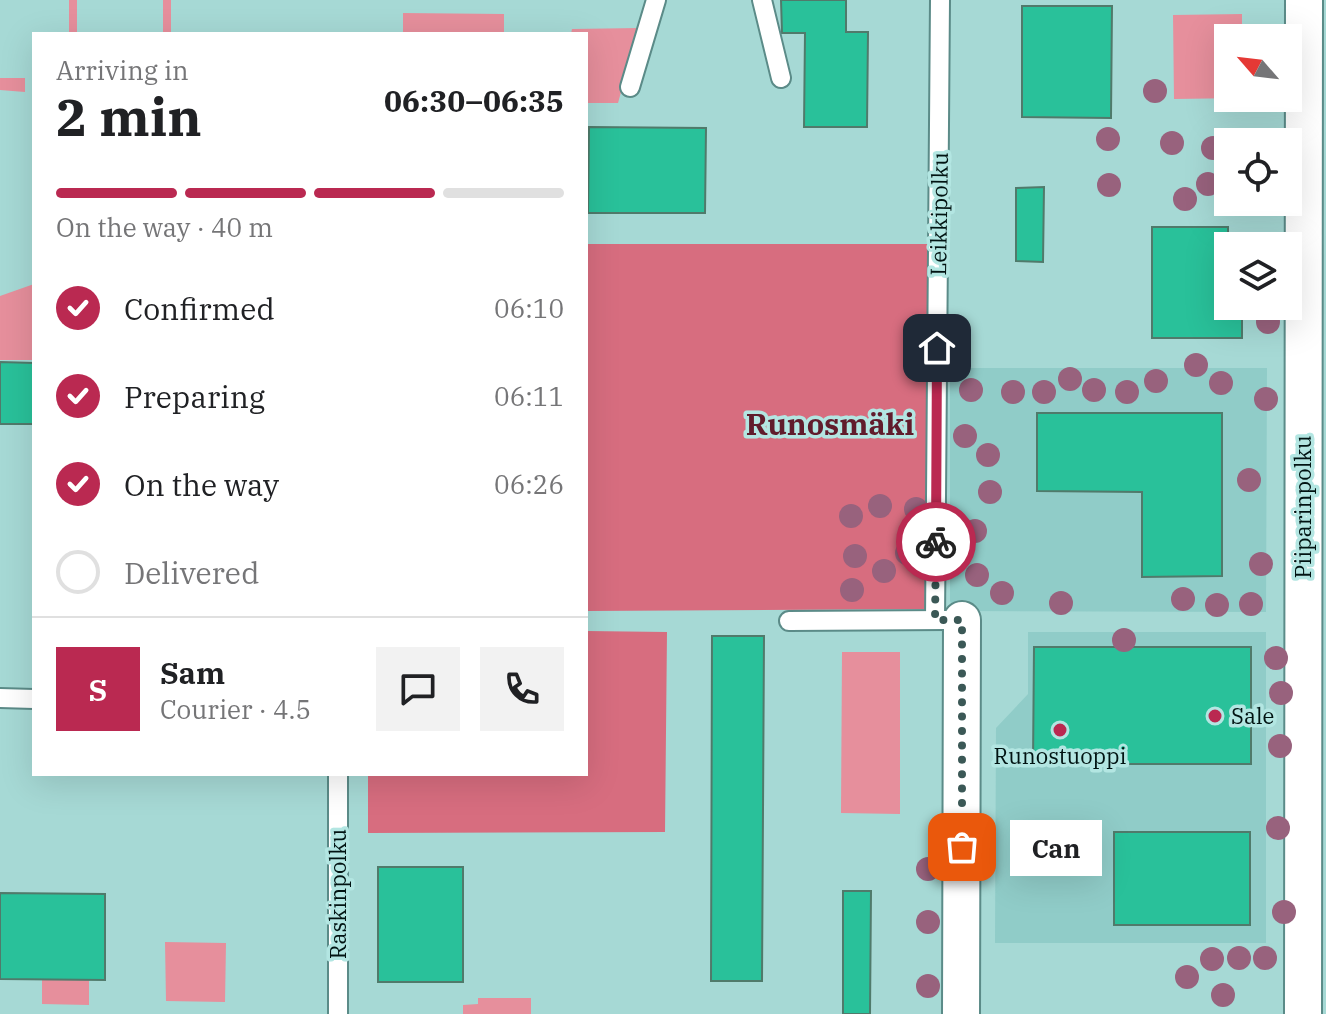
<!DOCTYPE html>
<html lang="en">
<head>
<meta charset="utf-8">
<style>
	:root { --surface:#fff; --page:#f2f2f2; --text:#202124; --muted:#757577; --line:#e0e0e0; --accent:#ba2951 }
	body { margin:0; font-family:"IBM Plex Serif",serif; background:var(--page); color:var(--text); height:100vh; display:flex; flex-direction:column; font-size:30px; white-space:nowrap }
	* { box-sizing:border-box; margin:0 }
	p { font-size:26px; color:var(--muted) }
	.icon { flex:none; width:44px; height:44px; fill:none; stroke:currentColor; stroke-width:2; stroke-linecap:round; stroke-linejoin:round }
	.map { position:relative; flex:1; overflow:hidden }
	.panel { position:absolute; left:32px; top:32px; width:556px; height:744px; display:flex; flex-direction:column; background:var(--surface); border-radius:0px; box-shadow:0 8px 32px #0002 }
	.panel>* { flex:none }
	.needle { width:52px; rotate:298deg }
	.controls { position:absolute; left:1214px; top:24px; display:grid; gap:16px }
	.controls a { display:grid; place-items:center; width:88px; height:88px; border-radius:0px; background:var(--surface); box-shadow:0 8px 32px #0002; font-size:40px }
	.pin { position:absolute; display:grid; place-items:center; width:68px; height:68px; color:#fff; margin:-34px; border-radius:16px; box-shadow:0 4px 12px #0006 }
	.courier { position:absolute; display:grid; place-items:center; width:80px; height:80px; margin:-40px; border:6px solid #ba2951; border-radius:50%; background:#fff; color:#222; box-shadow:0 2px 10px #0007 }
	.bubble { position:absolute; height:56px; border-radius:0px; background:var(--surface); box-shadow:0 8px 32px #0002; font-size:26px; font-weight:700; line-height:56px; text-align:center }
	.headline em { font-style:normal; font-weight:700 }
	.headline div { display:flex; flex-direction:column-reverse }
	.headline { display:flex; align-items:center; justify-content:space-between; height:136px; padding:0 24px }
	h1 { font-size:52px; font-weight:700; line-height:60px }
	.bar { display:grid; grid-template-columns:repeat(4,1fr); gap:12px 8px; align-content:center; height:96px; padding:0 24px }
	.bar i { height:10px; border-radius:6px; background:var(--line) }
	.bar .active { background:var(--accent) }
	.bar p { grid-column:span 4 }
	.line { display:flex; align-items:center; gap:20px; padding:0 24px; border-top:2px solid var(--line) }
	.line div { flex:1 }
	.round { display:grid; place-items:center; flex:none; width:84px; height:84px; border-radius:0px; background:var(--page) }
	ol { padding:0 24px; list-style:none }
	li { display:flex; align-items:center; gap:24px; height:88px }
	li p { margin-inline-start:auto }
	li .icon { padding:8px; border-radius:50%; background:var(--accent); color:#fff; stroke-width:4 }
	li:last-child { color:var(--muted) }
	li i { width:44px; height:44px; border:4px solid var(--line); border-radius:50% }
	.map>svg:first-child { display:block }
	.built { fill:#90ccc8 }
	.green { fill:#e68f9c }
	.forest { fill:#d76d7f }
	.building { fill:#29c19a; stroke:#507a6b; stroke-width:2 }
	.lines { fill:none; stroke-linecap:round; stroke-linejoin:round }
	.lane-casing { stroke:#5b8b88; stroke-width:22 }
	.street-casing { stroke:#5b8b88; stroke-width:40 }
	.lane { stroke:#fff; stroke-width:18 }
	.street { stroke:#fff; stroke-width:36 }
	.tree { fill:#98627d }
	.done { stroke:#3b5856; stroke-width:8; stroke-dasharray:0 14.4 }
	.route { stroke:#ba2951; stroke-width:10 }
	.poi-dot { fill:#ba2951; stroke:#b3e6e2; stroke-width:3 }
	.labels { text-anchor:middle; stroke-width:7; stroke-linejoin:round; paint-order:stroke }
	.street-label { font-size:22px; fill:#011312; stroke:#b3e6e2 }
	.poi-label { font-size:22px; fill:#011312; stroke:#b3e6e2; text-anchor:start }
	.district-label { font-size:30px; font-weight:bold; fill:#611c2c; stroke:#b3e6e2 }
</style>
</head>
<body>
<div class="map">
<svg width="1326" height="1014" viewBox="0 0 1326 1014">
	<rect width="100%" height="100%" fill="#a6d9d5"/>
	<g class="built">
		<path d="M950 368H1267L1266 612 960 611 953 608 950 601Z"/>
		<path d="M1028 632H1266V943H995L996 728 1028 694Z"/>
	</g>
	<g class="green">
		<rect x="69" y="0" width="8" height="34"/>
		<rect x="163" y="0" width="8" height="34"/>
		<path d="M403 13 504 14V34H403Z"/>
		<path d="M1242 14V38H1228V98H1242L1174 99 1173 15Z"/>
		<path d="M639 28 618 103H586V34H571L572 29Z"/>
		<path d="M0 78H25V92L0 90Z"/>
		<path d="M34 284V360H0V296Z"/>
		<path d="M842 652H900V814L841 813Z"/>
		<path d="M165 942 226 943 225 1002 166 1001Z"/>
		<path d="M42 980H89V1005L42 1004Z"/>
		<path d="M478 998H531V1014H463V1005L478 1004Z"/>
	</g>
	<g class="forest">
		<path d="M586 244H930L929 605 926 609 586 611Z"/>
		<path d="M586 631 667 632 665 832 368 833V774H586Z"/>
	</g>
	<g class="building">
		<path d="M781 0H846V32H868L867 127H804L805 33H782Z"/>
		<path d="M1022 6H1112L1111 118 1022 117Z"/>
		<path d="M589 127 706 128 705 213H588Z"/>
		<path d="M1044 187 1043 262 1016 261V188Z"/>
		<path d="M1152 227H1228V306H1242V338H1152Z"/>
		<path d="M0 362 34 363V424H0Z"/>
		<path d="M1037 413H1222V576L1142 577V492L1037 491Z"/>
		<path d="M712 636H764L762 981H711Z"/>
		<path d="M1034 647H1251V764H1033Z"/>
		<rect x="1114" y="832" width="136" height="93"/>
		<rect x="378" y="867" width="85" height="115"/>
		<path d="M843 891H871L870 1014H843Z"/>
		<path d="M0 893 105 894V980L0 979Z"/>
	</g>
	<g class="lines">
		<g class="lane-casing">
			<g id="lane">
				<path d="M762 0 781 78"/>
				<path d="M630 87 656 0"/>
				<path d="M935 620 940 0"/>
				<path d="M789 621 946 620"/>
				<path d="M0 698 34 699"/>
				<path d="M338 1014V774"/>
			</g>
		</g>
		<g class="street-casing">
			<g id="street">
				<path d="M961 1014 962 620"/>
				<path d="M1303 1014 1304 0"/>
			</g>
		</g>
		<use href="#lane" class="lane"/>
		<use href="#street" class="street"/>
	</g>
	<g class="tree">
		<circle cx="1155" cy="91" r="12"/>
		<circle cx="1108" cy="139" r="12"/>
		<circle cx="1172" cy="143" r="12"/>
		<circle cx="1213" cy="148" r="12"/>
		<circle cx="1208" cy="184" r="12"/>
		<circle cx="1109" cy="185" r="12"/>
		<circle cx="1185" cy="199" r="12"/>
		<circle cx="1268" cy="322" r="12"/>
		<circle cx="1196" cy="365" r="12"/>
		<circle cx="1070" cy="379" r="12"/>
		<circle cx="1156" cy="381" r="12"/>
		<circle cx="1221" cy="383" r="12"/>
		<circle cx="971" cy="390" r="12"/>
		<circle cx="1094" cy="390" r="12"/>
		<circle cx="1013" cy="392" r="12"/>
		<circle cx="1044" cy="392" r="12"/>
		<circle cx="1127" cy="392" r="12"/>
		<circle cx="1266" cy="399" r="12"/>
		<circle cx="965" cy="436" r="12"/>
		<circle cx="988" cy="455" r="12"/>
		<circle cx="1249" cy="480" r="12"/>
		<circle cx="990" cy="492" r="12"/>
		<circle cx="880" cy="506" r="12"/>
		<circle cx="916" cy="509" r="12"/>
		<circle cx="851" cy="516" r="12"/>
		<circle cx="975" cy="531" r="12"/>
		<circle cx="907" cy="553" r="12"/>
		<circle cx="855" cy="556" r="12"/>
		<circle cx="1261" cy="564" r="12"/>
		<circle cx="884" cy="571" r="12"/>
		<circle cx="977" cy="575" r="12"/>
		<circle cx="852" cy="590" r="12"/>
		<circle cx="1002" cy="593" r="12"/>
		<circle cx="1183" cy="599" r="12"/>
		<circle cx="1061" cy="603" r="12"/>
		<circle cx="1251" cy="604" r="12"/>
		<circle cx="1217" cy="605" r="12"/>
		<circle cx="1124" cy="640" r="12"/>
		<circle cx="1276" cy="658" r="12"/>
		<circle cx="1281" cy="693" r="12"/>
		<circle cx="1280" cy="746" r="12"/>
		<circle cx="1278" cy="828" r="12"/>
		<circle cx="928" cy="869" r="12"/>
		<circle cx="1284" cy="912" r="12"/>
		<circle cx="928" cy="922" r="12"/>
		<circle cx="1239" cy="958" r="12"/>
		<circle cx="1265" cy="958" r="12"/>
		<circle cx="1212" cy="959" r="12"/>
		<circle cx="1187" cy="977" r="12"/>
		<circle cx="928" cy="986" r="12"/>
		<circle cx="1223" cy="995" r="12"/>
	</g>
	<g class="lines">
		<path class="done" d="M936 542 935 620H962V847"/>
		<path class="route" d="M936 542 937 348"/>
	</g>
	<g class="poi-dot">
		<circle cx="1215" cy="716" r="8"/>
		<circle cx="1060" cy="730" r="8"/>
	</g>
	<g class="labels">
		<g class="street-label">
			<text transform="translate(939 214) rotate(-89)" y="8">Leikkipolku</text>
			<text transform="translate(1303 507) rotate(-90)" y="8">Piiparinpolku</text>
			<text transform="translate(338 894) rotate(-90)" y="8">Raskinpolku</text>
		</g>
		<g class="poi-label">
			<text x="1231" y="724">Sale</text>
			<text x="1060" y="764" text-anchor="middle">Runostuoppi</text>
		</g>
		<g class="district-label">
			<text x="830" y="435">Runosmäki</text>
		</g>
	</g>
</svg>
<div class="controls">
<a><svg class="needle" viewBox="-14 -14 28 28"><path d="M0-13l5 13h-10z" fill="#e53935"/><path d="M0 13l5-13h-10z" fill="#757577"/></svg></a>
<a><svg class="icon" aria-label="locate" viewBox="0 0 24 24"><circle cx="12" cy="12" r="6"/><path d="M12 2v4M12 18v4M2 12h4M18 12h4"/></svg></a>
<a><svg class="icon" aria-label="layers" viewBox="0 0 24 24"><path d="M12 4l9 5-9 5-9-5zM3 14l9 5 9-5"/></svg></a>
</div>
<div class="pin" style="left:962px;top:847px;background:#ea580c"><svg class="icon" aria-label="bag" viewBox="0 0 24 24"><path d="M5 8h14l-1 12H6zM9 8a3 3 0 0 1 6 0"/></svg></div>
<div class="pin" style="left:937px;top:348px;background:#1f2937"><svg class="icon" aria-label="home" viewBox="0 0 24 24"><path d="M3 11l9-7 9 7M6 9v11h12V9"/></svg></div>
<div class="courier" style="left:936px;top:542px"><svg class="icon" aria-label="bike" viewBox="0 0 24 24"><circle cx="6" cy="16" r="4"/><circle cx="18" cy="16" r="4"/><path d="M6 16l4-8h5l3 8M10 8l3 8H6M13 5h3"/></svg></div>
<div class="bubble" style="left:1010px;top:820px;width:92px">Can</div>
<section class="panel">
<div class="headline"><div><h1>2 min</h1><p>Arriving in</p></div><em>06:30–06:35</em></div>
<div class="bar"><i class="active"></i><i class="active"></i><i class="active"></i><i></i><p>On the way · 40 m</p></div>
<ol>
<li><svg class="icon" aria-label="check" viewBox="0 0 24 24"><path d="M5 12l5 5 9-10"/></svg>Confirmed<p>06:10</p></li>
<li><svg class="icon" aria-label="check" viewBox="0 0 24 24"><path d="M5 12l5 5 9-10"/></svg>Preparing<p>06:11</p></li>
<li><svg class="icon" aria-label="check" viewBox="0 0 24 24"><path d="M5 12l5 5 9-10"/></svg>On the way<p>06:26</p></li>
<li><i></i>Delivered</li>
</ol>
<div class="line" style="height:144px"><b class="round" style="background:var(--accent);color:#fff">S</b><div><b>Sam</b><p>Courier · 4.5</p></div><a class="round"><svg class="icon" aria-label="chat" viewBox="0 0 24 24"><path d="M4 5h16v11H9l-5 4z"/></svg></a><a class="round"><svg class="icon" aria-label="phone" viewBox="0 0 24 24"><path d="M5 4h4l2 5-3 2q2 4 5 5l2-3 5 2v4C11 20 4 13 5 4z"/></svg></a></div>
</section>
</div>
</body>
</html>
